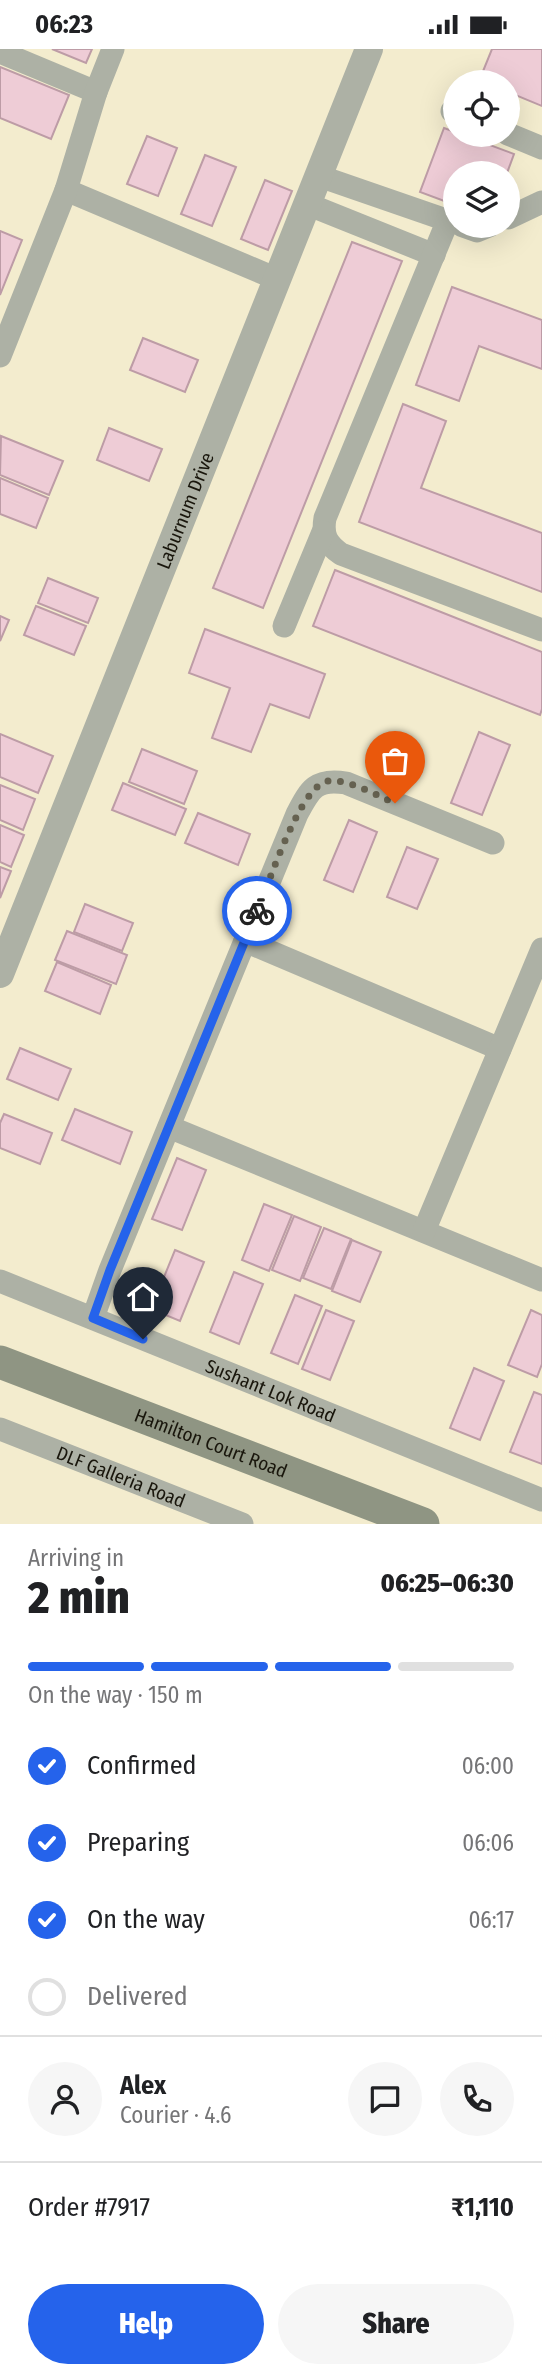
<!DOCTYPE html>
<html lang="en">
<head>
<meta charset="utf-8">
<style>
	:root { --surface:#fff; --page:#f6f6f6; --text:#202124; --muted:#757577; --line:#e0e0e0; --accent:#2563eb }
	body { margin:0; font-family:"Fira Sans Condensed",sans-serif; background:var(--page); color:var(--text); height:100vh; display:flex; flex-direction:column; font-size:26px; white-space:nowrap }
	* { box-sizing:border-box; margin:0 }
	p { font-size:23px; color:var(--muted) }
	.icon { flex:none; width:38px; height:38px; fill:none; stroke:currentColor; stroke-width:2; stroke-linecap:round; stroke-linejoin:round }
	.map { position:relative; height:1475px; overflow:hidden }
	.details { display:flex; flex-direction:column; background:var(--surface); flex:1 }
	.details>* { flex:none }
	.buttons { position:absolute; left:443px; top:21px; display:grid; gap:14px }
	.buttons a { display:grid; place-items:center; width:77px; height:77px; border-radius:50%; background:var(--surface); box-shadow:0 7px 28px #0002; font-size:35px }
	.pin { position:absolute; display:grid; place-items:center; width:60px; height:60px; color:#fff; margin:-72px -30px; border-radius:50% 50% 50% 0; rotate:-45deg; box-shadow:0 0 7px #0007 }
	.pin .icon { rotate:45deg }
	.courier { position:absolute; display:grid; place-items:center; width:70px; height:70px; margin:-35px; border:5px solid #2563eb; border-radius:50%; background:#fff; color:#222; box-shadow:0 2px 9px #0007 }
	.summary em { font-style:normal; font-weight:800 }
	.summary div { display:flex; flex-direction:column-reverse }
	.summary { display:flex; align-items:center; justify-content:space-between; height:119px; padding:0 28px }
	h1 { font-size:46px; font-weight:800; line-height:52px }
	.bar { display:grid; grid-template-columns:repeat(4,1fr); gap:10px 7px; align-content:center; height:84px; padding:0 28px }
	.bar i { height:9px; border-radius:5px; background:var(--line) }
	.bar .active { background:var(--accent) }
	.bar p { grid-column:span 4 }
	.line { display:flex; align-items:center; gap:18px; padding:0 28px; border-top:2px solid var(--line) }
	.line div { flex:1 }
	.round { display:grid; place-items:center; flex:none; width:74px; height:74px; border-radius:37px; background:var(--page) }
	ol { padding:0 28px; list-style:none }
	li { display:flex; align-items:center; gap:21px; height:77px }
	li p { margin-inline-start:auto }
	li .icon { padding:7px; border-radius:50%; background:var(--accent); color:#fff; stroke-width:4 }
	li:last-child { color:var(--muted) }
	li i { width:38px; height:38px; border:4px solid var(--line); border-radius:50% }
	.button { display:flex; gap:14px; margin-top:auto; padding:14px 28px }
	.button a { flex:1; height:80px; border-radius:42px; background:var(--accent); color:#fff; font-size:28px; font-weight:800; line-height:80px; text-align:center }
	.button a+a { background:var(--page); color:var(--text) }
	.status { display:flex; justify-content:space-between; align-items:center; height:49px; padding:0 35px; background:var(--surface); direction:ltr }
	.status svg { height:19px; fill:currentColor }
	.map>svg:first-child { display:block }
	.building { fill:#eeccd6; stroke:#bd9ca6; stroke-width:2 }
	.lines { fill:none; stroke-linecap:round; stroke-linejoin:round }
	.minor { stroke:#adb1a5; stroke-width:23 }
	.tertiary { stroke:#adb1a5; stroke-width:28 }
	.secondary { stroke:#8f9583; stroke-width:33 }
	.done { stroke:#656150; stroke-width:7; stroke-dasharray:0 12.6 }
	.route { stroke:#2563eb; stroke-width:9 }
	.labels { text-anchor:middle; stroke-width:6; stroke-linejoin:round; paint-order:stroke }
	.street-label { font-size:19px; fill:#19160c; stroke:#fff }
</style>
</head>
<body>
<div class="status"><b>06:23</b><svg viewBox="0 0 49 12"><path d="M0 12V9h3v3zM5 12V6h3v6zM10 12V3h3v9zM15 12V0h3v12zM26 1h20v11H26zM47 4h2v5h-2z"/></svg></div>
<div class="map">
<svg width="542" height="1475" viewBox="0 0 542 1475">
	<rect width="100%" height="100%" fill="#f3ecce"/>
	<g class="building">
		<path d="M52 0H92L86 14Z"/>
		<path d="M492 0H542V57L508 43V33L479 32Z"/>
		<path d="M0 18 69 46 51 90 0 69Z"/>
		<path d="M444 79 455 83V86H463L514 105 507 124H455V156L420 143Z"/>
		<path d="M147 87 177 99 158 147 127 135Z"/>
		<path d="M205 106 236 118 212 177 181 165Z"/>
		<path d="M265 131 292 142 268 201 241 190Z"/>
		<path d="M0 182 22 191 0 246Z"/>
		<path d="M352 193 402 212 263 559 213 539Z"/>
		<path d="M452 238 542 271V320L479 297 459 352 416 336Z"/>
		<path d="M143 289 198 311 185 343 130 321Z"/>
		<path d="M403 355 446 372 421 439 542 484V543L359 473Z"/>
		<path d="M109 379 162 400 149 432 97 411Z"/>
		<path d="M1 387 63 412 49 446 0 426Z"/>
		<path d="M0 429 48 449 36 479 0 465Z"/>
		<path d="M335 521 542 603V660L540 666 313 577Z"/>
		<path d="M48 529 98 549 88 574 38 554Z"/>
		<path d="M36 557 86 577 74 606 24 586Z"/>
		<path d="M0 567 9 571 0 592Z"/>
		<path d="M205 580 325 625 309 669 270 655 251 703 212 689 230 639 189 624Z"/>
		<path d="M479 683 510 696 482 766 451 754Z"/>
		<path d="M0 685 53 707 38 744 0 728Z"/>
		<path d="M142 700 197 722 184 755 129 733Z"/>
		<path d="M123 734 186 760 175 786 112 761Z"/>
		<path d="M0 736 35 750 23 781 0 771Z"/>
		<path d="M198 764 250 785 238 816 185 794Z"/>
		<path d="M349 771 377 783 353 843 324 831Z"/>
		<path d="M0 776 24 786 11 818 0 813Z"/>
		<path d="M407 798 438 810 417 860 387 848Z"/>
		<path d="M0 818 11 822 0 849Z"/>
		<path d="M85 855 133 874 122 902 74 883Z"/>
		<path d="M67 882 127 906 116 935 55 911Z"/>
		<path d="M57 913 111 936 100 965 45 942Z"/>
		<path d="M20 999 71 1020 58 1051 7 1030Z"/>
		<path d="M75 1060 132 1083 120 1115 62 1091Z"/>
		<path d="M4 1065 52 1084 40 1115 0 1099V1074Z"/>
		<path d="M177 1109 206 1121 182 1181 152 1170Z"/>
		<path d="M264 1155 292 1166 269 1222 242 1211Z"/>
		<path d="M294 1167 321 1178 300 1232 272 1221Z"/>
		<path d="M324 1179 351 1190 331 1240 303 1229Z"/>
		<path d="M352 1191 381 1203 360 1253 332 1242Z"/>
		<path d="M175 1201 204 1213 180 1272 151 1260Z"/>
		<path d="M234 1223 263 1235 239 1295 210 1283Z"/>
		<path d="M295 1246 322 1257 298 1315 271 1304Z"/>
		<path d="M326 1261 354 1272 330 1331 302 1320Z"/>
		<path d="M531 1261 542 1266V1315L537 1328 508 1316Z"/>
		<path d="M474 1319 504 1332 480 1391 450 1379Z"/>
		<path d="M534 1343 542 1346V1415L510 1403Z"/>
	</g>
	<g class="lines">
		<g class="minor">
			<path d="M0 3 96 43"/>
			<path d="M452 62 455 63"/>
			<path d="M508 85 542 99"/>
			<path d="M319 127 455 174"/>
			<path d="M66 141 277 230"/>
			<path d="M307 155 434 206"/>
			<path d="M508 169 542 153"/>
			<path d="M448 171 325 469C322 487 327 495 341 505L542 581"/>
			<path d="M463 177 477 182 489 177"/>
			<path d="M0 307 66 141 96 43 113 0"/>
			<path d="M284 577 323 483"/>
			<path d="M245 892 500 1000"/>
			<path d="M169 1078 542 1231"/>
			<path d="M424 1182 542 900"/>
			<path id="s1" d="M0 1232 542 1451"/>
			<path d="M93 1269 110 1221 297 765C310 740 316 729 346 734L493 794"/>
			<path id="s2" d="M0 1380 242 1475"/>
		</g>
		<path class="tertiary" id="s3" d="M0 925 369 0"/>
		<path class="secondary" id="s4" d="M0 1313 423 1475"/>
	</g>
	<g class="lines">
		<path class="done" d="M257 862C269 835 300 736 328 732 346 729 378 747 395 754"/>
		<path class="route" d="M143 1290 93 1269 110 1221 257 862"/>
	</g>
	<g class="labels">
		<g class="street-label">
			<text dy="7" stroke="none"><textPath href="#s3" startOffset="499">Laburnum Drive</textPath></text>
			<text dy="7" stroke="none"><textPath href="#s1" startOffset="292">Sushant Lok Road</textPath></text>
			<text dy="7" stroke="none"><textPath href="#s4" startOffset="226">Hamilton Court Road</textPath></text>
			<text dy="7" stroke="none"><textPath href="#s2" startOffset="130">DLF Galleria Road</textPath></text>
		</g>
	</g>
</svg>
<div class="buttons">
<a><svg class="icon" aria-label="locate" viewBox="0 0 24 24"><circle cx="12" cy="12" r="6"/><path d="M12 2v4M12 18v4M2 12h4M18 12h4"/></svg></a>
<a><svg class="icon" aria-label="layers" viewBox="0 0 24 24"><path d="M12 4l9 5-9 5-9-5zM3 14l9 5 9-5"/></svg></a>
</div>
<div class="pin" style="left:395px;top:754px;background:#ea580c"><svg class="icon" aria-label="bag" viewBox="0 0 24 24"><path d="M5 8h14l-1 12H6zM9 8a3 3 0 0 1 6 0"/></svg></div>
<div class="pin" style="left:143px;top:1290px;background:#1f2937"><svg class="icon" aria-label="home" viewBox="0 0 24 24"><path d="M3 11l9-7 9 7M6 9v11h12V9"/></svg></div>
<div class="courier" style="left:257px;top:862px"><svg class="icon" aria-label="bike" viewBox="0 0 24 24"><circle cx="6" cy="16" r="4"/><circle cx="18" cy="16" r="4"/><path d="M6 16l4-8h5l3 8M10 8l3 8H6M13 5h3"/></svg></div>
</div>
<section class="details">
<div class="summary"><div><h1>2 min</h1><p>Arriving in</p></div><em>06:25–06:30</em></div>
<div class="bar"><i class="active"></i><i class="active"></i><i class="active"></i><i></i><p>On the way · 150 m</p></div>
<ol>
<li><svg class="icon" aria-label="check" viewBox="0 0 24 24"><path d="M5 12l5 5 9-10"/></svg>Confirmed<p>06:00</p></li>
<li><svg class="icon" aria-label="check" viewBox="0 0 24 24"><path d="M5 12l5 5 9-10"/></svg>Preparing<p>06:06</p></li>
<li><svg class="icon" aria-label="check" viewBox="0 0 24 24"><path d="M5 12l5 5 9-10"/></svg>On the way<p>06:17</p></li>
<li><i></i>Delivered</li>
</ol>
<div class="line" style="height:126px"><a class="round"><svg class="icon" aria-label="person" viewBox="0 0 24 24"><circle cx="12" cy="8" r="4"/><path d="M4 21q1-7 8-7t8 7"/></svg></a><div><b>Alex</b><p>Courier · 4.6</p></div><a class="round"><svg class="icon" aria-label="chat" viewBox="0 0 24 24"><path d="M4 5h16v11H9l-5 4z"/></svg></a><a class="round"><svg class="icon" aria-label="phone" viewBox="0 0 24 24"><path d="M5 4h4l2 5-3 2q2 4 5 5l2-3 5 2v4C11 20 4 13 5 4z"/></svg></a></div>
<div class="line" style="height:91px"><div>Order #7917</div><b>₹1,110</b></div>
<div class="button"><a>Help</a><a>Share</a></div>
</section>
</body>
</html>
